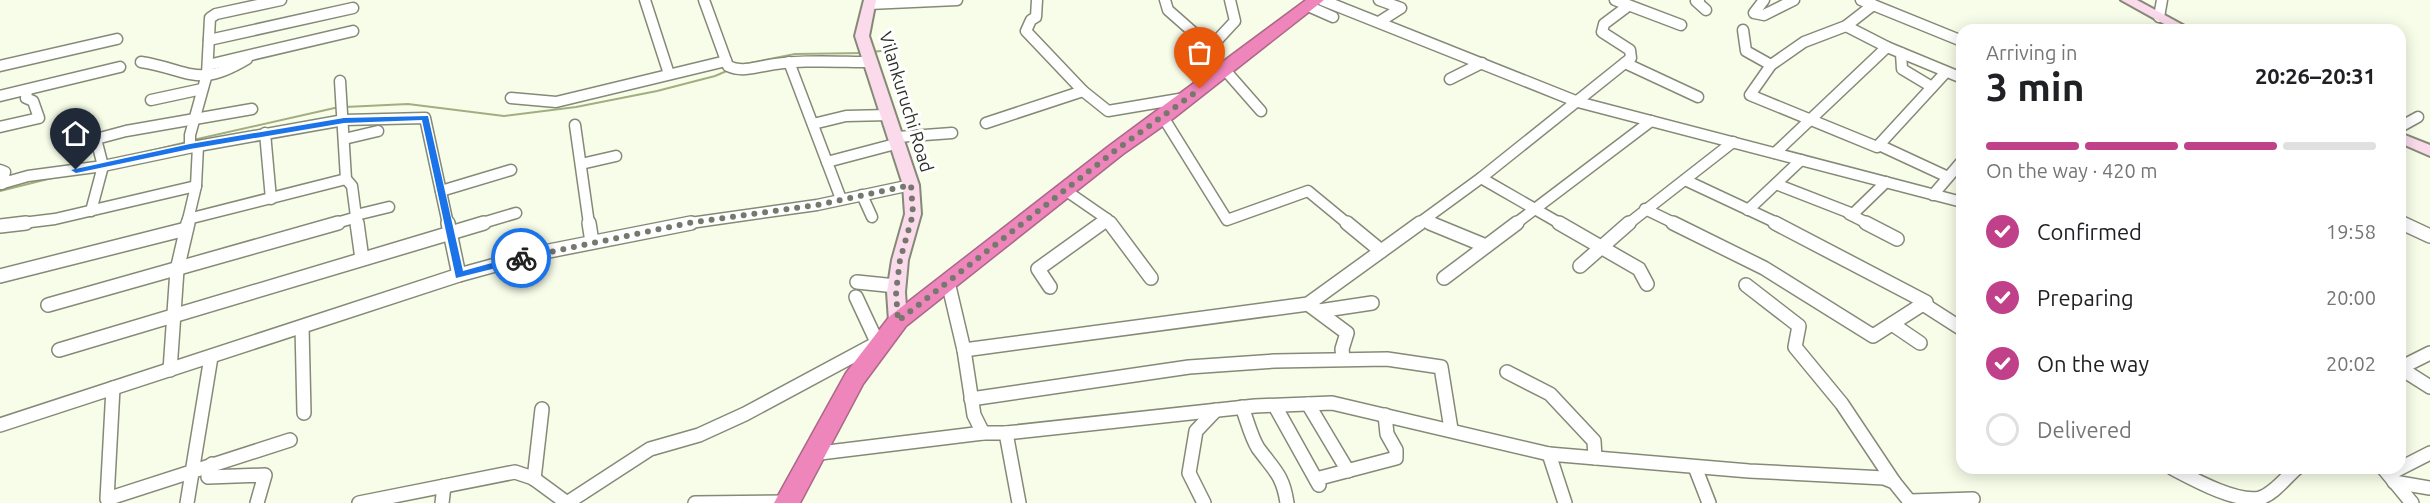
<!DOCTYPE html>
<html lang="en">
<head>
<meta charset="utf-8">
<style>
	:root { --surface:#fff; --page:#f2f2f2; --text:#202124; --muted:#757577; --line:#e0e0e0; --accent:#c1408a }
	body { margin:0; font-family:Ubuntu,sans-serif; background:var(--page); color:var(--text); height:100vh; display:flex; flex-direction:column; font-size:22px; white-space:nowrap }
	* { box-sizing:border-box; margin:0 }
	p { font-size:20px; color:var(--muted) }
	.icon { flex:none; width:33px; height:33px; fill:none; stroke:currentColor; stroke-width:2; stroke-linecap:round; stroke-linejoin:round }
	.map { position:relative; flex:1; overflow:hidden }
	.panel { position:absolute; left:1956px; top:24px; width:450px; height:450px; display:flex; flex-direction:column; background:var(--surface); border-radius:18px; box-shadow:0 3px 15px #0003 }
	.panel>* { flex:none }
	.pin { position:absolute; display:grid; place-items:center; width:51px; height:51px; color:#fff; margin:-62px -26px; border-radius:50% 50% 50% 0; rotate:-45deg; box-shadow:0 0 6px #0007 }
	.pin .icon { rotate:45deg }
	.courier { position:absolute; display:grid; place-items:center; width:60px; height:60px; margin:-30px; border:4px solid #1a73e8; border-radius:50%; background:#fff; color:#222; box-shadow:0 2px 8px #0007 }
	.summary em { font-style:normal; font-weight:700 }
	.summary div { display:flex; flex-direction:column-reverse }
	.summary { display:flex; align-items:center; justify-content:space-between; height:102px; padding:0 30px }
	h1 { font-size:39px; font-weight:700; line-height:45px }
	.bar { display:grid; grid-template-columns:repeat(4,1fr); gap:9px 6px; align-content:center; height:72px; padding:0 30px }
	.bar i { height:8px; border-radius:4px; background:var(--line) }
	.bar .current { background:var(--accent) }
	.bar p { grid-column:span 4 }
	ol { padding:0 30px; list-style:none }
	li { display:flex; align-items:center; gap:18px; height:66px }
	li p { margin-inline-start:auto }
	li .icon { padding:6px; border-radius:50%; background:var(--accent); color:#fff; stroke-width:4 }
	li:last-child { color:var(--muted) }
	li i { width:33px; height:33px; border:3px solid var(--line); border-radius:50% }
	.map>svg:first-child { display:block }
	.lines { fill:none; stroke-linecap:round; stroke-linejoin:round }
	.stream { stroke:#a2ad80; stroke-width:2 }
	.street-far1-casing { stroke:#858a78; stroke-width:13 }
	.street-casing { stroke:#858a78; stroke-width:16 }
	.secondary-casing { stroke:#858a78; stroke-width:4 }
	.highway-casing { stroke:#ab6888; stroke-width:3 }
	.street-far1 { stroke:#fff; stroke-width:10 }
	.street { stroke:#fff; stroke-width:13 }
	.secondary { fill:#fadaeb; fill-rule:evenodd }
	.highway { fill:#ee85bb; fill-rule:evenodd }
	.route { fill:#1a73e8 }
	.done { stroke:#75786c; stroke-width:6; stroke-dasharray:0 10.8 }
	.labels { text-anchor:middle; stroke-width:6; stroke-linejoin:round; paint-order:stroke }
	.street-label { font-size:18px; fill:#2e3129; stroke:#fff }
</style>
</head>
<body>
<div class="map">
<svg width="2430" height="503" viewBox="0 0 2430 503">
	<rect width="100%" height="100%" fill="#f8fde9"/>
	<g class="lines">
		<g class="stream">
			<path d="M871 52 881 51"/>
			<path d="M740 65 795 54 864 53"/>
			<path d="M345 107 408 104 504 116 576 107 657 91 715 76 729 70"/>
			<path d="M193 140 339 107"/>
			<path d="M129 156 187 142"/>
			<path d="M0 191 56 177"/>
		</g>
		<g class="street-far1-casing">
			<g id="street-far1">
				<path d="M645 0 669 74"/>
				<path d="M704 0 728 66C740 72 752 68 764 66 800 59 836 62 872 62"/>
				<path d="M1037 0 1036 17 1031 20 1026 31 1083 91 1108 111 1185 98"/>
				<path d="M1165 0 1168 10 1210 47"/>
				<path d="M1322 0 1578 102 1962 202"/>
				<path d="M1379 0 1401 8 1379 22"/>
				<path d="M1615 0 1681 25"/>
				<path d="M1699 0 1696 1 1706 10"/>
				<path d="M1764 0 1754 13 1764 15 1794 0"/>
				<path d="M1861 0 1962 41"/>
				<path d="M869 4 957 0"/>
				<path d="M1873 5 1846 26 1804 42 1771 65 1750 95 1877 147 1946 72"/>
				<path d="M1308 6 1333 17"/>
				<path d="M2159 17 2162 0"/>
				<path d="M1846 26 1887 47 1962 78"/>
				<path d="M1743 30 1746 51 1771 65"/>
				<path d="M209 40 353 8"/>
				<path d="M1901 53 1902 69 1932 87"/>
				<path d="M141 62C191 70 197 89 247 59"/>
				<path d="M789 62 841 199"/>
				<path d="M1625 63 1698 97"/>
				<path d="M208 65 353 31"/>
				<path d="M0 66 117 39"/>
				<path d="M1225 70 1261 111"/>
				<path d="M1450 79 1482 63"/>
				<path d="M1212 80 1194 65 1235 21 1230 0"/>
				<path d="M340 81 346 179 352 186 357 224"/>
				<path d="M0 96 120 67"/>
				<path d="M511 98 556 102 726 61"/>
				<path d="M151 100 202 89"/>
				<path d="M1163 117 1227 220 1308 191 1348 224"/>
				<path d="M986 123 1083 91"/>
				<path d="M813 124 846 116 889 115"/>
				<path d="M575 125 589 224"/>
				<path d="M0 127 39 118 33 101 26 98 27 90"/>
				<path d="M2400 127 2418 117"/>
				<path d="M265 133 271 199"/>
				<path d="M897 137 952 133"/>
				<path d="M344 139 378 131"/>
				<path d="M1879 145 1948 177"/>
				<path d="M198 146 344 120 425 118 448 224"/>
				<path d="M190 147V135L207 74 210 18 216 14 281 0"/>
				<path d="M1775 153 1887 47"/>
				<path d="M827 162 899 143"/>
				<path d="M581 164 616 156"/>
				<path d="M0 170 5 172 2 184"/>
				<path d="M1481 178 1561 224"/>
				<path d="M1685 180 1779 224"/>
				<path d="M0 184 28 176 103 166 198 146 196 186 187 224"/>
				<path d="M1776 184 1853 214 1886 182"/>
				<path d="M1065 190 1107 219 1111 224"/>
				<path d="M441 191 511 170"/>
				<path d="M862 195 872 217"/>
				<path d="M1933 195 1962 161"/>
				<path d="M1645 209 1676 224"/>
				<path d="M1748 210 1801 160"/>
				<path d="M91 211 103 166 96 139 126 131 252 109"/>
				<path d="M1849 214 1869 224"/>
				<path d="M356 215 389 207"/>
				<path d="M188 219 346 179"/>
				<path d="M1424 220 1434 224"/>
				<path d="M2400 222 2405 224"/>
				<path d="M14 224 55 219 196 186"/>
				<path d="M333 224 357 217"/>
				<path d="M479 224 516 213"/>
				<path d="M683 224 817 205 911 185"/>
				<path d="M1100 224 1107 219"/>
				<path d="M1418 224 1481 178 1631 58 1630 50 1602 32 1604 24 1628 6"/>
				<path d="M1515 224 1651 121"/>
				<path d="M1628 224 1733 142"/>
			</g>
		</g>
		<g class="street-casing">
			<g id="street">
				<path d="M357 223 362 259"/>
				<path d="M448 223 459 275"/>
				<path d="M589 223 592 242"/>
				<path d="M1110 223 1151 278"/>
				<path d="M1347 223 1381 251"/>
				<path d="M1430 223 1486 246"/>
				<path d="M1559 223 1639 269 1647 284"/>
				<path d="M1673 223 1764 268 1873 336 1926 302 1775 223"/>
				<path d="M1866 223 1897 239"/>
				<path d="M2402 223 2430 236"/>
				<path d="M0 226 26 223"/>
				<path d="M1580 266 1629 223"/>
				<path d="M0 276 186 229"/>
				<path d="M1444 278 1517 223"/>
				<path d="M857 282 896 286"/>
				<path d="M948 282 964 350 1308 304 1420 223"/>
				<path d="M1746 285 1799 326 1795 347 1842 404 1894 482"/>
				<path d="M1050 287 1038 269 1102 223"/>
				<path d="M856 297 877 342"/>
				<path d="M1308 304 1347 333 1342 349 1343 358"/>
				<path d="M1923 304 1962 329"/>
				<path d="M48 305 338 223"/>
				<path d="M1319 311 1372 303"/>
				<path d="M1892 324 1920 343"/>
				<path d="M302 327 304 413"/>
				<path d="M59 350 484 223"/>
				<path d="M964 350 974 415 983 433H1006L1255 406 1332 403 1549 454 1749 471 1884 478 1894 482 1911 503"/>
				<path d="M2400 368 2430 387"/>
				<path d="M2400 368 2430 353"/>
				<path d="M170 370 177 270 188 223"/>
				<path d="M1507 372 1550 394 1594 441 1595 458"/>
				<path d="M113 388 107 499 290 440"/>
				<path d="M971 399 1189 367 1275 361 1387 359 1441 367 1451 429"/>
				<path d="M1308 404 1348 471"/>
				<path d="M1275 406 1319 485"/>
				<path d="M1242 407C1247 420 1251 437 1258 448 1274 470 1283 475 1287 503"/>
				<path d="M0 425 459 275 539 253 691 223"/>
				<path d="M1006 433 1019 503"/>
				<path d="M812 454 983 433"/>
				<path d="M1549 454 1565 503"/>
				<path d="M212 464 208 477 265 475 257 503"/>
				<path d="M1695 467 1709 503"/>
				<path d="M2172 468C2193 479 2236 503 2260 498 2274 494 2286 477 2297 468"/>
				<path d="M2384 469 2412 503"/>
				<path d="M2389 474 2430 453"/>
				<path d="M534 479 542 409"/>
				<path d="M1316 479 1396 458V450L1387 434 1385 415"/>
				<path d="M2394 482 2430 488"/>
				<path d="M1910 501 1973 499"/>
				<path d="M187 503 211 357"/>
				<path d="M359 503 515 472 533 478 567 503"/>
				<path d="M442 503 444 486"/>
				<path d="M567 503 650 449 699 435 745 414 879 342"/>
				<path d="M695 503 787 502"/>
				<path d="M1204 503 1189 473 1196 431 1216 410"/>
			</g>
		</g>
		<g class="secondary-casing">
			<g id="secondary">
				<path d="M864 0H876L869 36 919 185 921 214 908 260 905 292 907 321 904 325H892L889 321 887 292 892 260 905 214 903 185 855 36Z"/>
				<path d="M2121 0H2137L2192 30H2175Z"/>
				<path d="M2400 133 2430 145V156L2400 143Z"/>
			</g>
		</g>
		<g class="highway-casing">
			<path id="highway" d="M1306 0H1324L1170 121 1123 154 906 326 863 384 800 503H774L846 373 890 316 1109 146Z"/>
		</g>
		<use href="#street-far1" class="street-far1"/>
		<use href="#street" class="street"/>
		<use href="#secondary" class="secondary"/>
		<use href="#highway" class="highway"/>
	</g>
	<path class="route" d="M428 116 463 271 521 255 524 256V261L456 278 422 120 344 123 190 149 76 173 71 170 190 144 344 118Z"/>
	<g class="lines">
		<path class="done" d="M521 258 689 223 817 205 911 185 913 214 900 260 896 292 898 321 1116 150 1200 89"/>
	</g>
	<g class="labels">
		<g class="street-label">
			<text transform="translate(906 102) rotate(73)" y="6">Vilankuruchi Road</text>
		</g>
	</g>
</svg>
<div class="pin" style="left:1200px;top:89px;background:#ea580c"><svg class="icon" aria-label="bag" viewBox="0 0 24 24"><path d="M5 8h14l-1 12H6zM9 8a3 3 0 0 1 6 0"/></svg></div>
<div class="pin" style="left:76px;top:170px;background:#1f2937"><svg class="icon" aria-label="home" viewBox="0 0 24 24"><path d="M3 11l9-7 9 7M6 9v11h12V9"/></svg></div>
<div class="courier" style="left:521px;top:258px"><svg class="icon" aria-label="bike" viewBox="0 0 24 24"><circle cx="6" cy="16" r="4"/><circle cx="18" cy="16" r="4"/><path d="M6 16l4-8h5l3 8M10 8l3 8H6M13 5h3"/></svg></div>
<section class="panel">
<div class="summary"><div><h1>3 min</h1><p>Arriving in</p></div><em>20:26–20:31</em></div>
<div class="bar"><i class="current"></i><i class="current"></i><i class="current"></i><i></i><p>On the way · 420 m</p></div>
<ol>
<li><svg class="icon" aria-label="check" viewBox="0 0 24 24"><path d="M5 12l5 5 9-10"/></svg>Confirmed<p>19:58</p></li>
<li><svg class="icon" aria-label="check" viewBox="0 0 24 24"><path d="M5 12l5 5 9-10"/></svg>Preparing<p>20:00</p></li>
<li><svg class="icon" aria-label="check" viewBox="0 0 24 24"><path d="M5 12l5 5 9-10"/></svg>On the way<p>20:02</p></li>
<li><i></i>Delivered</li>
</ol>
</section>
</div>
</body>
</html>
